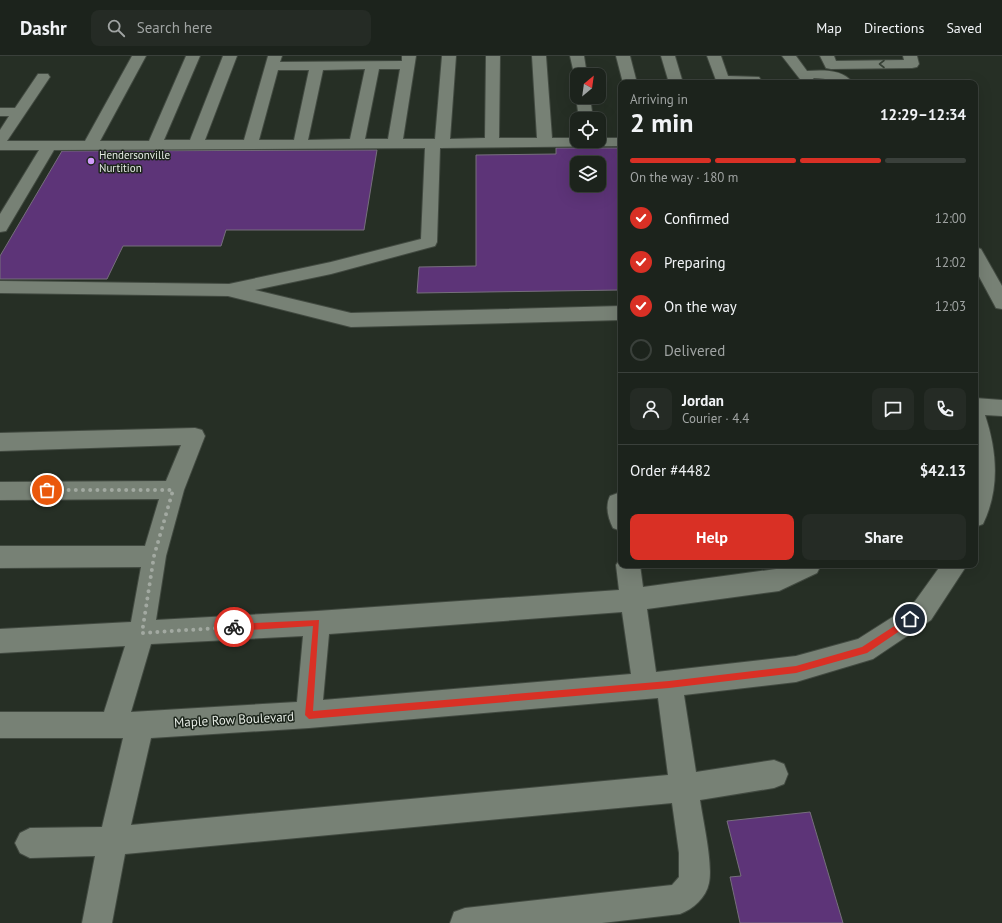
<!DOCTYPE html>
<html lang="en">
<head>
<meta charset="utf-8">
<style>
	:root { --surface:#1c231c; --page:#252b25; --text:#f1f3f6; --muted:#a0a4a3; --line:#3a403b; --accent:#d93025 }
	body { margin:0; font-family:"PT Sans",sans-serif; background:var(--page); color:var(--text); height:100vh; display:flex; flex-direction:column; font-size:15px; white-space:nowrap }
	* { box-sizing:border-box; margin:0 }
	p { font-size:13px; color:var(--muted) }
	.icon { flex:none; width:22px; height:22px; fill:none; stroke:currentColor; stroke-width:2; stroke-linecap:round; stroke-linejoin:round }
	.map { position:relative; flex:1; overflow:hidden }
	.side { position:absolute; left:618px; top:24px; width:360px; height:488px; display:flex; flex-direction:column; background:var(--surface); border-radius:8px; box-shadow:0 4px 16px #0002,0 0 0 1px var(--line) }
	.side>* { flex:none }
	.needle { width:26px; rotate:29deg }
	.controls { position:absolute; left:570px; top:12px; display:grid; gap:8px }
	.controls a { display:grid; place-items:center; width:36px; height:36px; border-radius:8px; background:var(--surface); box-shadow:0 4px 16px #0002,0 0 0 1px var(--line); font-size:20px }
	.pin { position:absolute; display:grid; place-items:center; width:34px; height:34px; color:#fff; margin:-17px; border:2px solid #fff; border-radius:50%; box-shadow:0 1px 4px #0007 }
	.courier { position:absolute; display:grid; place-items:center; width:40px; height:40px; margin:-20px; border:3px solid #d93025; border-radius:50%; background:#fff; color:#222; box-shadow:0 1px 5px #0007 }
	.overview em { font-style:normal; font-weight:700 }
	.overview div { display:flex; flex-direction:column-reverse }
	.overview { display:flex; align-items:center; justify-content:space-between; height:68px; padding:0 12px }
	h1 { font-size:26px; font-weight:700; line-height:30px }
	.bar { display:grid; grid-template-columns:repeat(4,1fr); gap:6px 4px; align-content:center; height:48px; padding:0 12px }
	.bar i { height:5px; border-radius:3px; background:var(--line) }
	.bar .selected { background:var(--accent) }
	.bar p { grid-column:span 4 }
	.line { display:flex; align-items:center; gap:10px; padding:0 12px; border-top:1px solid var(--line) }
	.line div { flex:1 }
	.round { display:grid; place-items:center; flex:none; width:42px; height:42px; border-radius:8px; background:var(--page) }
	ol { padding:0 12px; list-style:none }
	li { display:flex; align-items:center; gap:12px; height:44px }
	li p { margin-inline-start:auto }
	li .icon { padding:4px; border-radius:50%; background:var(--accent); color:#fff; stroke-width:4 }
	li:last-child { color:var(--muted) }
	li i { width:22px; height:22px; border:2px solid var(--line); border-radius:50% }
	.primary-button { display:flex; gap:8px; margin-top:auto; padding:8px 12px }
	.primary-button a { flex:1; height:46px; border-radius:8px; background:var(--accent); color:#fff; font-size:16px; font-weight:700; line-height:46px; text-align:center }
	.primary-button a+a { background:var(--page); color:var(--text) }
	header { display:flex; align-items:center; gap:24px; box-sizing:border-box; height:56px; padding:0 20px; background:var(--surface); border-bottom:1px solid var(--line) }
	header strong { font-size:19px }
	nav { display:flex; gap:22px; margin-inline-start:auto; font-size:14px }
	.search { width:280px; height:36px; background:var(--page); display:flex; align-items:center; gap:10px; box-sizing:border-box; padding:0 14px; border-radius:8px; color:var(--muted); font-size:15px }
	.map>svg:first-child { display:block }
	.building { fill:#5d3478; stroke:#766f7c; fill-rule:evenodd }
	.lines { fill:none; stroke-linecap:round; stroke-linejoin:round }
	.minor-casing { stroke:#424a41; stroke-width:2 }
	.minor { fill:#778175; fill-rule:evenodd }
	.oneway { stroke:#374136 }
	.route { fill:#d93025 }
	.done { stroke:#a2a9a1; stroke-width:4; stroke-dasharray:0 7.2 }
	.poi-dot { fill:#d39cfc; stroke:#1c251b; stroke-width:1.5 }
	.labels { text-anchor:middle; stroke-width:3; stroke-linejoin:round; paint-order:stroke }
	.far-poi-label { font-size:11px; fill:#e5ebe4; stroke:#1c251b; text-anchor:start }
	.street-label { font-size:13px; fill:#e5ebe4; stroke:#1c251b }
</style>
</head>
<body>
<header>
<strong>Dashr</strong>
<div class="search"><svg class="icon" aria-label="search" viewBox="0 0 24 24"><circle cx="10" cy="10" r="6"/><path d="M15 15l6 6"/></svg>Search here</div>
<nav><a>Map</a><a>Directions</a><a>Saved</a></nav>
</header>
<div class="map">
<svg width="1002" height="867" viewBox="0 0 1002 867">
	<rect width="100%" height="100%" fill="#262f25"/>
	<g class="building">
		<path d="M556 92H621V234L417 237 419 211 476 210V99L556 98ZM577 107H599V129H577Z"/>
		<path d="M377 94 364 174H226L221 190H123L107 223H0V200L62 95Z"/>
		<path d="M810 756 843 867H740L730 821 741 820 727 765Z"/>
	</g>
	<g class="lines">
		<g class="minor-casing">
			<g id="minor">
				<path d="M132 0H146L100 85H149L186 0H200L164 84H190L223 0H237L205 84H244L268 0H282L280 6 402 5V0H416L403 83H435L442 0H456L450 83 485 82 486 0H500L499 82H537L532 0H546L552 82H577V85H599V82H621V90L440 92 437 186 435 190 331 218 255 234 351 257 621 250V264L351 271 228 240 0 237V225L229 228 331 206 421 183 425 92 54 94 6 175 0 176V158L39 94H0V74L9 60H0V52H15L38 18H48L50 21 7 85H85ZM365 13 350 83 308 84 323 14ZM379 13H400L388 83H365ZM278 14H309L294 84H259Z"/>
				<path d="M570 0H584L587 19H577V22H575Z"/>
				<path d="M616 0H630L637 27H623Z"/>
				<path d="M661 0H675L683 27H669Z"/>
				<path d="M707 0H721L728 20 759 21 763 27H717Z"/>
				<path d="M782 0H796L807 15C823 14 843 13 853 27 838 27 828 22 813 22L817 27H803Z"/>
				<path d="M820 0H834L836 5 904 4 903 0H917L919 8 917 11 912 12 831 13 826 12Z"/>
				<path d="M577 40V41H590L593 63H579L576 41Z"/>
				<path d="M975 191 981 193 1002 230V253L996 252 975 213Z"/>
				<path d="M975 342 1002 344V360L985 359C997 395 1000 433 983 468L975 471Z"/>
				<path d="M195 372 202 374 205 380 184 434 166 500 156 564 317 555 619 534 616 509 621 501V509H640L643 531 776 513 785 509H821L817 517 779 535 647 553 656 616 796 600 858 583 913 548 941 509H967L931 564 873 603 796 626 684 639 696 716 774 704 784 708 788 718 784 728 774 732 700 744C703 765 713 807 709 827 706 842 693 853 680 858L602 867H450L454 856 465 852 672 829 679 821V797L672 747 125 798 112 867H82L95 800 30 802 20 797 15 787 20 777 30 772 102 771 123 682H0V656H104L125 590 0 597V573L131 566 141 511 0 512V490H145L159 443 0 444V426L166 425 181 389 0 395V377ZM622 556 631 618 323 644 329 578ZM303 580 297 646 131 656 151 588ZM658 642 668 719 131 769 151 682 309 672Z"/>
				<path d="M618 437 621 439V475L613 472C608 462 605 450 610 440Z"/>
			</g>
		</g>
		<use href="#minor" class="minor"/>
	</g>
	<defs><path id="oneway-chevron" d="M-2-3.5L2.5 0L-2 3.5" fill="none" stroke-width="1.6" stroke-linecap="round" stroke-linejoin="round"/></defs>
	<use class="oneway" href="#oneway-chevron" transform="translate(882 8) rotate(180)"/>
	<path class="route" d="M910 560 914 563 913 566 867 597 796 617 669 632 309 663 305 659 313 570 234 575 231 571 234 568 319 564 313 655 669 625 796 610 862 591Z"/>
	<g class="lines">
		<path class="done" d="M47 434H173L154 500 142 577 234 571"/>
	</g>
	<circle class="poi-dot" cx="91" cy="105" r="4"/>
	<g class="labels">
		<g class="far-poi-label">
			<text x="99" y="103">Hendersonville<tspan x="99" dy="13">Nurtition</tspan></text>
		</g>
		<g class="street-label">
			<text transform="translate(234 663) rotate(-3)" y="5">Maple Row Boulevard</text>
		</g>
	</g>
</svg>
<div class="controls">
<a><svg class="needle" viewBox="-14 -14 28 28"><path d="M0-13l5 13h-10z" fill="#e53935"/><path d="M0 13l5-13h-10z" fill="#a0a4a3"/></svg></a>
<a><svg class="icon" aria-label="locate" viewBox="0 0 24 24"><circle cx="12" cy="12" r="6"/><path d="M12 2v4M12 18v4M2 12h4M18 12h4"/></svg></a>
<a><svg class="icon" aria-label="layers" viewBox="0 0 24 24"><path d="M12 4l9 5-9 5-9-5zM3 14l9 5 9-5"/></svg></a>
</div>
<div class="pin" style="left:47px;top:434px;background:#ea580c"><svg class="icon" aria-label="bag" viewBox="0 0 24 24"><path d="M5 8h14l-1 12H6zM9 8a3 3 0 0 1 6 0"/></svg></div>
<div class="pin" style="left:910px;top:563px;background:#1f2937"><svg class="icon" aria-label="home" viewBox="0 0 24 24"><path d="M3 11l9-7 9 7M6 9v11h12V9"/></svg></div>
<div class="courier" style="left:234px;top:571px"><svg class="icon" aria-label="bike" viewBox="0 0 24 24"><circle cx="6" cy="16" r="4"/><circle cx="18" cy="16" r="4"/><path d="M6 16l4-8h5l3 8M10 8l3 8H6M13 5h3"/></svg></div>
<section class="side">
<div class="overview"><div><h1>2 min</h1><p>Arriving in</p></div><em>12:29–12:34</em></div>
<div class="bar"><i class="selected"></i><i class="selected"></i><i class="selected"></i><i></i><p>On the way · 180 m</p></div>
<ol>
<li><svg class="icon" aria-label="check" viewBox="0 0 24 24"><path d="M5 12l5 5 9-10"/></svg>Confirmed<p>12:00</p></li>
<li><svg class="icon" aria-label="check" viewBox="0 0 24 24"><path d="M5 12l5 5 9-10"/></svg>Preparing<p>12:02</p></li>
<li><svg class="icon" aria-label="check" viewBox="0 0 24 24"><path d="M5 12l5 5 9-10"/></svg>On the way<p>12:03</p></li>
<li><i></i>Delivered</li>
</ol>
<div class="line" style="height:72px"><a class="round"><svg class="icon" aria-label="person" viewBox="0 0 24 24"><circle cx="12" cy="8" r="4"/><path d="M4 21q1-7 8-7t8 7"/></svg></a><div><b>Jordan</b><p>Courier · 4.4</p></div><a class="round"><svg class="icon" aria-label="chat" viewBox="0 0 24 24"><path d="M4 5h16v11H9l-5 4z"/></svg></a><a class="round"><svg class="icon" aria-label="phone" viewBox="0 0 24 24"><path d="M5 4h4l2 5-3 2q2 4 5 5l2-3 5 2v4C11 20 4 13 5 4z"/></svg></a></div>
<div class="line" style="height:52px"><div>Order #4482</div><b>$42.13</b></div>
<div class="primary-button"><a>Help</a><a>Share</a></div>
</section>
</div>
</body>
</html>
